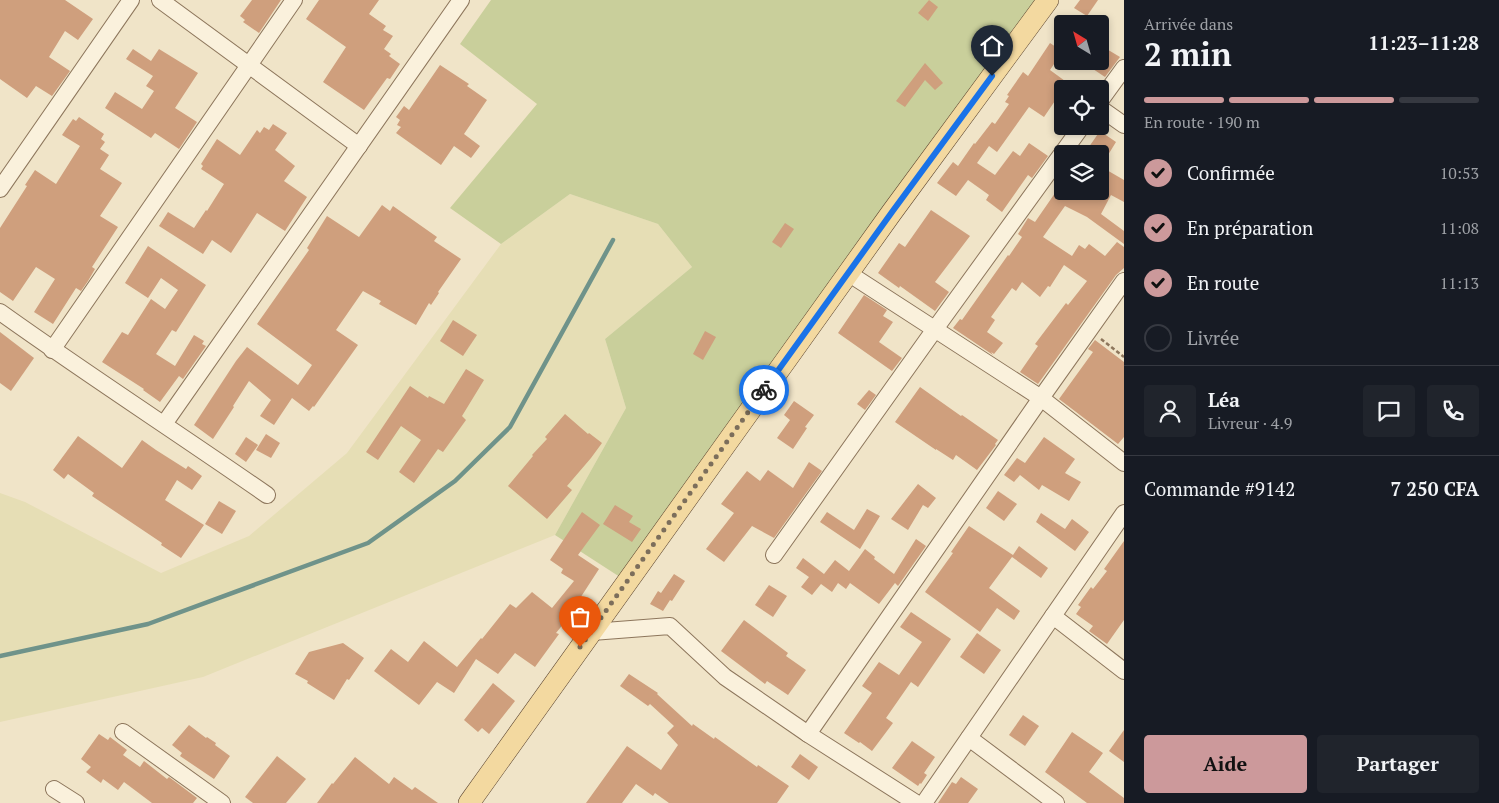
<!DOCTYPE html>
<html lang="fr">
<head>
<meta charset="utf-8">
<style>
	:root { --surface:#171b24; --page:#20242c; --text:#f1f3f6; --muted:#9ea1a6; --line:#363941; --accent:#cc999b }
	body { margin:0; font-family:"PT Serif",serif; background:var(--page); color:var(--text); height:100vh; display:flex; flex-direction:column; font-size:19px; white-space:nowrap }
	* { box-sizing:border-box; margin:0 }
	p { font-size:16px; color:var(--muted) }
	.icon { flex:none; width:28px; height:28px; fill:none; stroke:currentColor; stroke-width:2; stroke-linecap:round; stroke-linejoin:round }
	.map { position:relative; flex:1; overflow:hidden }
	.panel { display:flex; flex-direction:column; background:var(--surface); width:375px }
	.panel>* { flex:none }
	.needle { width:32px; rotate:323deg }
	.fabs { position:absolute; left:1054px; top:15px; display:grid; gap:10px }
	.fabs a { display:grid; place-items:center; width:55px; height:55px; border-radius:5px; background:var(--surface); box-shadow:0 2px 8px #0003; font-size:25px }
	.pin { position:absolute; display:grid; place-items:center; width:42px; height:42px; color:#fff; margin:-51px -21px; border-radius:50% 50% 50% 0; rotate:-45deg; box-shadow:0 0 5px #0007 }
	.pin .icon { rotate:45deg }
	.courier { position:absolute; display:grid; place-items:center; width:50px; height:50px; margin:-25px; border:4px solid #1a73e8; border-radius:50%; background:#fff; color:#222; box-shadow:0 1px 6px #0007 }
	.headline em { font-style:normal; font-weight:800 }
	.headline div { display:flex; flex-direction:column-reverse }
	.headline { display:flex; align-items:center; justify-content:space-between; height:85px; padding:0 20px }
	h1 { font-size:32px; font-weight:800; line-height:38px }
	.bar { display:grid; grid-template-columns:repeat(4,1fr); gap:8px 5px; align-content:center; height:60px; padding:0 20px }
	.bar i { height:6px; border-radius:4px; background:var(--line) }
	.bar .active { background:var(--accent) }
	.bar p { grid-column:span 4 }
	.line { display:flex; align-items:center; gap:12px; padding:0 20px; border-top:1px solid var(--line) }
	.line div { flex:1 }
	.round { display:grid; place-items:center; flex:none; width:52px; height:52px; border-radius:5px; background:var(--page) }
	ol { padding:0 20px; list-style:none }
	li { display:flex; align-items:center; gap:15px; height:55px }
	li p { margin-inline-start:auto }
	li .icon { padding:5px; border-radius:50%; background:var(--accent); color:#111; stroke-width:4 }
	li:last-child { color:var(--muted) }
	li i { width:28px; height:28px; border:2px solid var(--line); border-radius:50% }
	.action { display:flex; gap:10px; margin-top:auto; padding:10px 20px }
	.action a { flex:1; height:58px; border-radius:5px; background:var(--accent); color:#111; font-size:20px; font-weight:800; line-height:58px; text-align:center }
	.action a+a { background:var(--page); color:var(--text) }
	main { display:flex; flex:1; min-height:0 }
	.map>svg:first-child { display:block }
	.farmland { fill:#e6deb5 }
	.green { fill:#c9cf9b }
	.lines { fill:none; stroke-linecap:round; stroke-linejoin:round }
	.stream { stroke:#6f938a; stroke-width:4.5 }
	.building { fill:#cf9f7d }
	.minor-casing { stroke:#8d765c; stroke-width:18 }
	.major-casing { stroke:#5b4430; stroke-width:22 }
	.path { stroke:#8d765c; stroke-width:2.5; stroke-dasharray:4 2.5; stroke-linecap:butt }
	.minor { stroke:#faf1dc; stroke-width:16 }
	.major { stroke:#f3d9a0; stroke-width:21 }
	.done { stroke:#7c6e5b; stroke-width:5; stroke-dasharray:0 9 }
	.route { stroke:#1a73e8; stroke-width:6 }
</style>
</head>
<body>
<main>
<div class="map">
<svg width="1124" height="803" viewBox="0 0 1124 803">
	<rect width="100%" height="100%" fill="#f0e4c8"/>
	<path class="farmland" d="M570 194 658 224 692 267 605 339 626 408 555 535 203 677 0 722V493L25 502 161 573 249 536 347 453 501 244Z"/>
	<path class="green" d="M491 0H1045L623 579 555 535 626 408 605 339 692 267 658 224 570 194 501 244 450 208 537 104 460 44Z"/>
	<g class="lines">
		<path class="stream" d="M0 656 148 624 368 543 455 481 510 427 613 240"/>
	</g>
	<g class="building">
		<path d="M0 0H65L93 19 78 40 65 31 49 57 70 71 52 96 36 86 27 98 0 79Z"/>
		<path d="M252 0H281L259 33 243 22 245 20 240 16Z"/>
		<path d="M319 0H379L369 14 386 26 383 30 393 36 384 49 391 54 389 56 400 64 390 79 387 78 364 110 323 82 346 47 306 19Z"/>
		<path d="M929 0 938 7 928 21 918 13Z"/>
		<path d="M1080 0H1098L1087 16 1074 8Z"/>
		<path d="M1050 43 1059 49 1057 53 1060 55 1050 70 1076 89H1062V98L1059 95 1044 117 1029 107 997 152 989 146 977 163 995 175 1013 151 1020 156 1029 143 1048 156 1032 178 1028 175 1002 212 986 200 989 195 968 180 956 196 937 183 953 162 958 166 974 143 975 144 992 122 995 124 1009 104 1005 102 1009 96 1007 95 1023 72 1028 76Z"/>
		<path d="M1100 45 1120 57 1105 77 1081 61H1100Z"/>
		<path d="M133 49 151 61 159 49 198 73 175 108 197 122 179 149 155 133 151 138 105 108 115 92 142 109 154 91 146 86 153 76 126 59Z"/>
		<path d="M925 63 943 83 935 90 925 80 905 107 896 101Z"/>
		<path d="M440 65 469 84 467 86 487 100 464 134 480 146 471 158 454 146 441 165 396 133 401 127 397 125 400 120 396 117 404 106 409 110Z"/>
		<path d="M79 117 104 134 101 139 105 142 100 149 109 155 100 169 122 183 100 216 118 227 92 267 95 269 88 281 81 291 76 288 53 324 34 312 55 279 36 267 13 301 0 292V228L27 186 25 185 35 170 56 184 80 146 62 135 73 119 76 121Z"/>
		<path d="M273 124 287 133 275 150 295 166 284 181 307 197 285 231 257 213 231 253 212 240 203 254 159 226 168 212 194 228 206 210 207 211 224 184 201 169 203 166 201 164 217 139 240 155 257 130 260 133 264 127 269 130Z"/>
		<path d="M1100 131 1116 142 1100 168V154H1084Z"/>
		<path d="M1105 169 1124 180V202L1111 195 1101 214 1124 231V244L1087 217 1065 206 1043 237 1072 256 1079 245 1085 249 1089 244 1105 256 1117 242 1124 247V268L1116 275 1038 384 1020 372 1038 346 1035 344 1066 303 1068 305 1087 281 1064 265 1050 287 1048 286 1040 297 1022 282 1016 291 1012 288 991 317 995 320 987 332 1003 343 994 354 991 352 993 355 953 328 960 319 962 320 1008 255 1009 256 1022 237 1018 234 1028 218 1035 222 1062 183V191H1100V177Z"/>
		<path d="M382 205 390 211 393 206 437 237 434 241 461 259 438 292 439 293 431 305 429 303 416 325 379 304 381 301 363 291 336 330 358 345 314 407 313 406 309 411 292 398 274 425 260 416 271 400 249 381 233 406 234 407 213 439 194 425 236 361 247 347 298 385 312 365 257 324 309 250 307 248 327 216 359 237Z"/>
		<path d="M931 210 970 236 935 282 949 292 935 311 900 286 899 288 878 273 899 243 905 247Z"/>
		<path d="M785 223 794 229 781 248 772 242Z"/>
		<path d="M148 246 206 285 176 332 172 330 156 354 175 366 194 335 204 341 202 344 206 346 183 379 179 376 160 402 143 390 144 389 102 362 122 332 128 335 151 299 165 309 178 290 161 278 148 298 125 283Z"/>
		<path d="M864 295 887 310 883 316 893 322 879 342 902 358 892 371 838 333Z"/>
		<path d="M453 320 477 335 463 356 440 341Z"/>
		<path d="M705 331 716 337 703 360 693 354Z"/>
		<path d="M0 332 34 358 11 391 0 383Z"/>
		<path d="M1095 340 1124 362V437L1118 444 1059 399 1093 352 1088 349Z"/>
		<path d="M466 369 484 380 462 416 466 420 443 452 438 449 414 483 399 472 421 440 401 426 378 460 366 452 410 386 428 398 429 396 444 404Z"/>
		<path d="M920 387 961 416 962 415 998 440 995 444 996 445 977 470 956 455 953 460 936 449V450L895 422Z"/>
		<path d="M869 390 876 395 865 410 857 404Z"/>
		<path d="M794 401 814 415 805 427 807 428 793 449 777 438 790 420 784 415Z"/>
		<path d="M565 414 588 434 589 433 602 443 591 458 567 486 572 490 547 519 508 486 533 456 532 455 547 439 545 437Z"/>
		<path d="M266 434 280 443 271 458 256 450Z"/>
		<path d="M78 436 122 468 142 440 156 450 186 469 188 466 202 476 192 490 177 480 165 500 204 525 181 558 161 545 162 543 92 496 94 493 68 474 64 479 53 470Z"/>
		<path d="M246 437 258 445 246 462 235 454Z"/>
		<path d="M1044 437 1075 459 1065 473 1081 482 1069 501 1042 485 1039 490 1020 475 1014 482 1004 475 1017 458 1025 463Z"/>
		<path d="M809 462 822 471 774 538 752 526 724 562 706 549 734 513 721 504 747 471 760 481 768 470 793 488Z"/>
		<path d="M918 484 936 498 928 508 923 505 908 530 891 519Z"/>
		<path d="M998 491 1017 504 1004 521 986 508Z"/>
		<path d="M219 501 236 511 222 534 205 524Z"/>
		<path d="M615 505 633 516 629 522 641 529 632 542 603 524Z"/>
		<path d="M867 509 880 516 860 549 820 522 827 512 854 530Z"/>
		<path d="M582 512 600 525 578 555 599 569 575 606 577 607 556 633 559 634 535 667 515 653 498 674 476 659 454 693 437 682 419 705 374 671 391 649 408 662 424 641 457 667 481 638 482 639 510 604 516 608 532 592 552 608 574 581 561 573 563 569 550 560Z"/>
		<path d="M1041 513 1065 529 1072 519 1089 532 1075 551 1036 522Z"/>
		<path d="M969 526 1013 555 1019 546 1048 568 1041 578 1012 557 989 588 1020 611 1014 620 997 608 980 632 925 592 953 553 951 552Z"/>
		<path d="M916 539 926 546 898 586 895 583 879 604 850 583 846 589 838 583 832 592 821 584 812 595 801 587 809 577 796 568 803 558 824 574 835 560 849 571 865 549 875 557 874 559 894 574Z"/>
		<path d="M1124 541V620L1107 644 1089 631 1093 626 1076 614 1081 607 1078 605 1091 587 1093 589 1107 571 1104 569Z"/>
		<path d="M674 574 685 581 672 601 670 600 663 611 650 604 658 591 661 593Z"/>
		<path d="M769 585 787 596 773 617 755 605Z"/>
		<path d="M911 612 951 639 918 687 911 682 886 718 893 723 872 751 860 742 859 743 844 733 872 693 862 686 879 662 899 675 922 642 900 627Z"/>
		<path d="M744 620 788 653 786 656 806 670 788 695 767 681 765 684 721 651Z"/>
		<path d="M977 633 1001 650 984 674 960 657Z"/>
		<path d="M343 643 364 658 349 680 347 679 334 700 307 683 308 681 295 674 309 652Z"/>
		<path d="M629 674 658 693 657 694 692 726 693 724 714 739 715 737 757 767 758 765 789 786 777 803H669L655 793 653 796 636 784 622 803H586L627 746 661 770 678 745 667 733 674 726 650 704 648 706 620 686Z"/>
		<path d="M493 683 515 701 489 734 482 728 478 732 464 720Z"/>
		<path d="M1023 715 1039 726 1025 746 1009 735Z"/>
		<path d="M189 725 206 738 207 737 216 743 215 745 230 756 214 779 180 756 182 753 172 745Z"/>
		<path d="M1124 730V762L1109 751Z"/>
		<path d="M1072 732 1103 753 1089 772 1124 798V803H1087L1045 772Z"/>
		<path d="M99 734 108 740 110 737 127 750 123 755 140 767 144 761 167 779 169 777 197 798 193 803H152L124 782 118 790 103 779 101 783 86 772 91 767 81 759Z"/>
		<path d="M912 741 935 757 924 773 927 775 921 784 920 783 918 786 892 768Z"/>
		<path d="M800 754 818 767 809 780 791 767Z"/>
		<path d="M277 756 306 779 286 803H253L245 797Z"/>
		<path d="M355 757 389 784 394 777 412 790 415 787 438 803H317L332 783 333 784Z"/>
		<path d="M961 777 978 789 968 803H938L952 782 956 784Z"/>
	</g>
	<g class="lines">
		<g class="minor-casing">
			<g id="minor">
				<path d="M160 0 359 146"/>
				<path d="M1100 101 1124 68"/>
				<path d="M1100 108 1124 125"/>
				<path d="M0 189 131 0"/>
				<path d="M848 273 1041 398 1124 463"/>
				<path d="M0 312C88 375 178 433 267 495"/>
				<path d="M52 350 294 0"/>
				<path d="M164 424 461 0"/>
				<path d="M774 555 935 329 1082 126"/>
				<path d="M1053 616 1124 671"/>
				<path d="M592 632 670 626 725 677 808 734 1041 398 1124 281"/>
				<path d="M123 732 222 803"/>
				<path d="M808 734 916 803"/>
				<path d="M969 738 1056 803"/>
				<path d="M54 789 76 803"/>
				<path d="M924 803 1124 513"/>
			</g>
		</g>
		<g class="major-casing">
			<path id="major" d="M469 803 892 212 1048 0"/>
		</g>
		<path class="path" d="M1101 339 1124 357"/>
		<use href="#minor" class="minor"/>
		<use href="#major" class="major"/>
	</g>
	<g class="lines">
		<path class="done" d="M580 647 764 390"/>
		<path class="route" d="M764 390 892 212 992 76"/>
	</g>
</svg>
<div class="fabs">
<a><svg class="needle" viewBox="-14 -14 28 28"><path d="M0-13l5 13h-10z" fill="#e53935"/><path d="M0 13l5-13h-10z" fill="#9ea1a6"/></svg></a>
<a><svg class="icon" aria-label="locate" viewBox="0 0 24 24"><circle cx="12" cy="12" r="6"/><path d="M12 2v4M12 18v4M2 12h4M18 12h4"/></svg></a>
<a><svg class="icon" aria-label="layers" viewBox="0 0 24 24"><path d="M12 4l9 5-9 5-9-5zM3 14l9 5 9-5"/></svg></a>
</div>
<div class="pin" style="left:580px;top:647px;background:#ea580c"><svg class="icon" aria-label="bag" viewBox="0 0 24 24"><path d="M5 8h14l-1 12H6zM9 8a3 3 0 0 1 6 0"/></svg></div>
<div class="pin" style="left:992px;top:76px;background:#1f2937"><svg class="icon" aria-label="home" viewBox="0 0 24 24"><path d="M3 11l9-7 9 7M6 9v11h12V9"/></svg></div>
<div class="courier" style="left:764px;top:390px"><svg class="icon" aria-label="bike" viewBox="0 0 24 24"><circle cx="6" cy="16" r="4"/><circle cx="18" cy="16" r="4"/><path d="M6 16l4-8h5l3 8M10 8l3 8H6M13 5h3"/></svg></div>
</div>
<section class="panel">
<div class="headline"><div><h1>2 min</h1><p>Arrivée dans</p></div><em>11:23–11:28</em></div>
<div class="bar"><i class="active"></i><i class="active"></i><i class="active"></i><i></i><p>En route · 190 m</p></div>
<ol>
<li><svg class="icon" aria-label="check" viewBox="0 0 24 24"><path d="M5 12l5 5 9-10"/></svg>Confirmée<p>10:53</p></li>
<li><svg class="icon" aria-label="check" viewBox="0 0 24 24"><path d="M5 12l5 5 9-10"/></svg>En préparation<p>11:08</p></li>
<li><svg class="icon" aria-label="check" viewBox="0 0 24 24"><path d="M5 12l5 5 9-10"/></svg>En route<p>11:13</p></li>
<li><i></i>Livrée</li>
</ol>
<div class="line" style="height:90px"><a class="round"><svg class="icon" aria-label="person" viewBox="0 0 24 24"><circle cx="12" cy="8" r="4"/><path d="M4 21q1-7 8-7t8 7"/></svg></a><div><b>Léa</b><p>Livreur · 4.9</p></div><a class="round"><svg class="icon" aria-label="chat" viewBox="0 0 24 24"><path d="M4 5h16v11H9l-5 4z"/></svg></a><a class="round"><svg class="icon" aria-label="phone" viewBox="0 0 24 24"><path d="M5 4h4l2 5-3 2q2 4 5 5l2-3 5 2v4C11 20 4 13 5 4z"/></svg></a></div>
<div class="line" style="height:65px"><div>Commande #9142</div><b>7 250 CFA</b></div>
<div class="action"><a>Aide</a><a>Partager</a></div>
</section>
</main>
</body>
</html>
